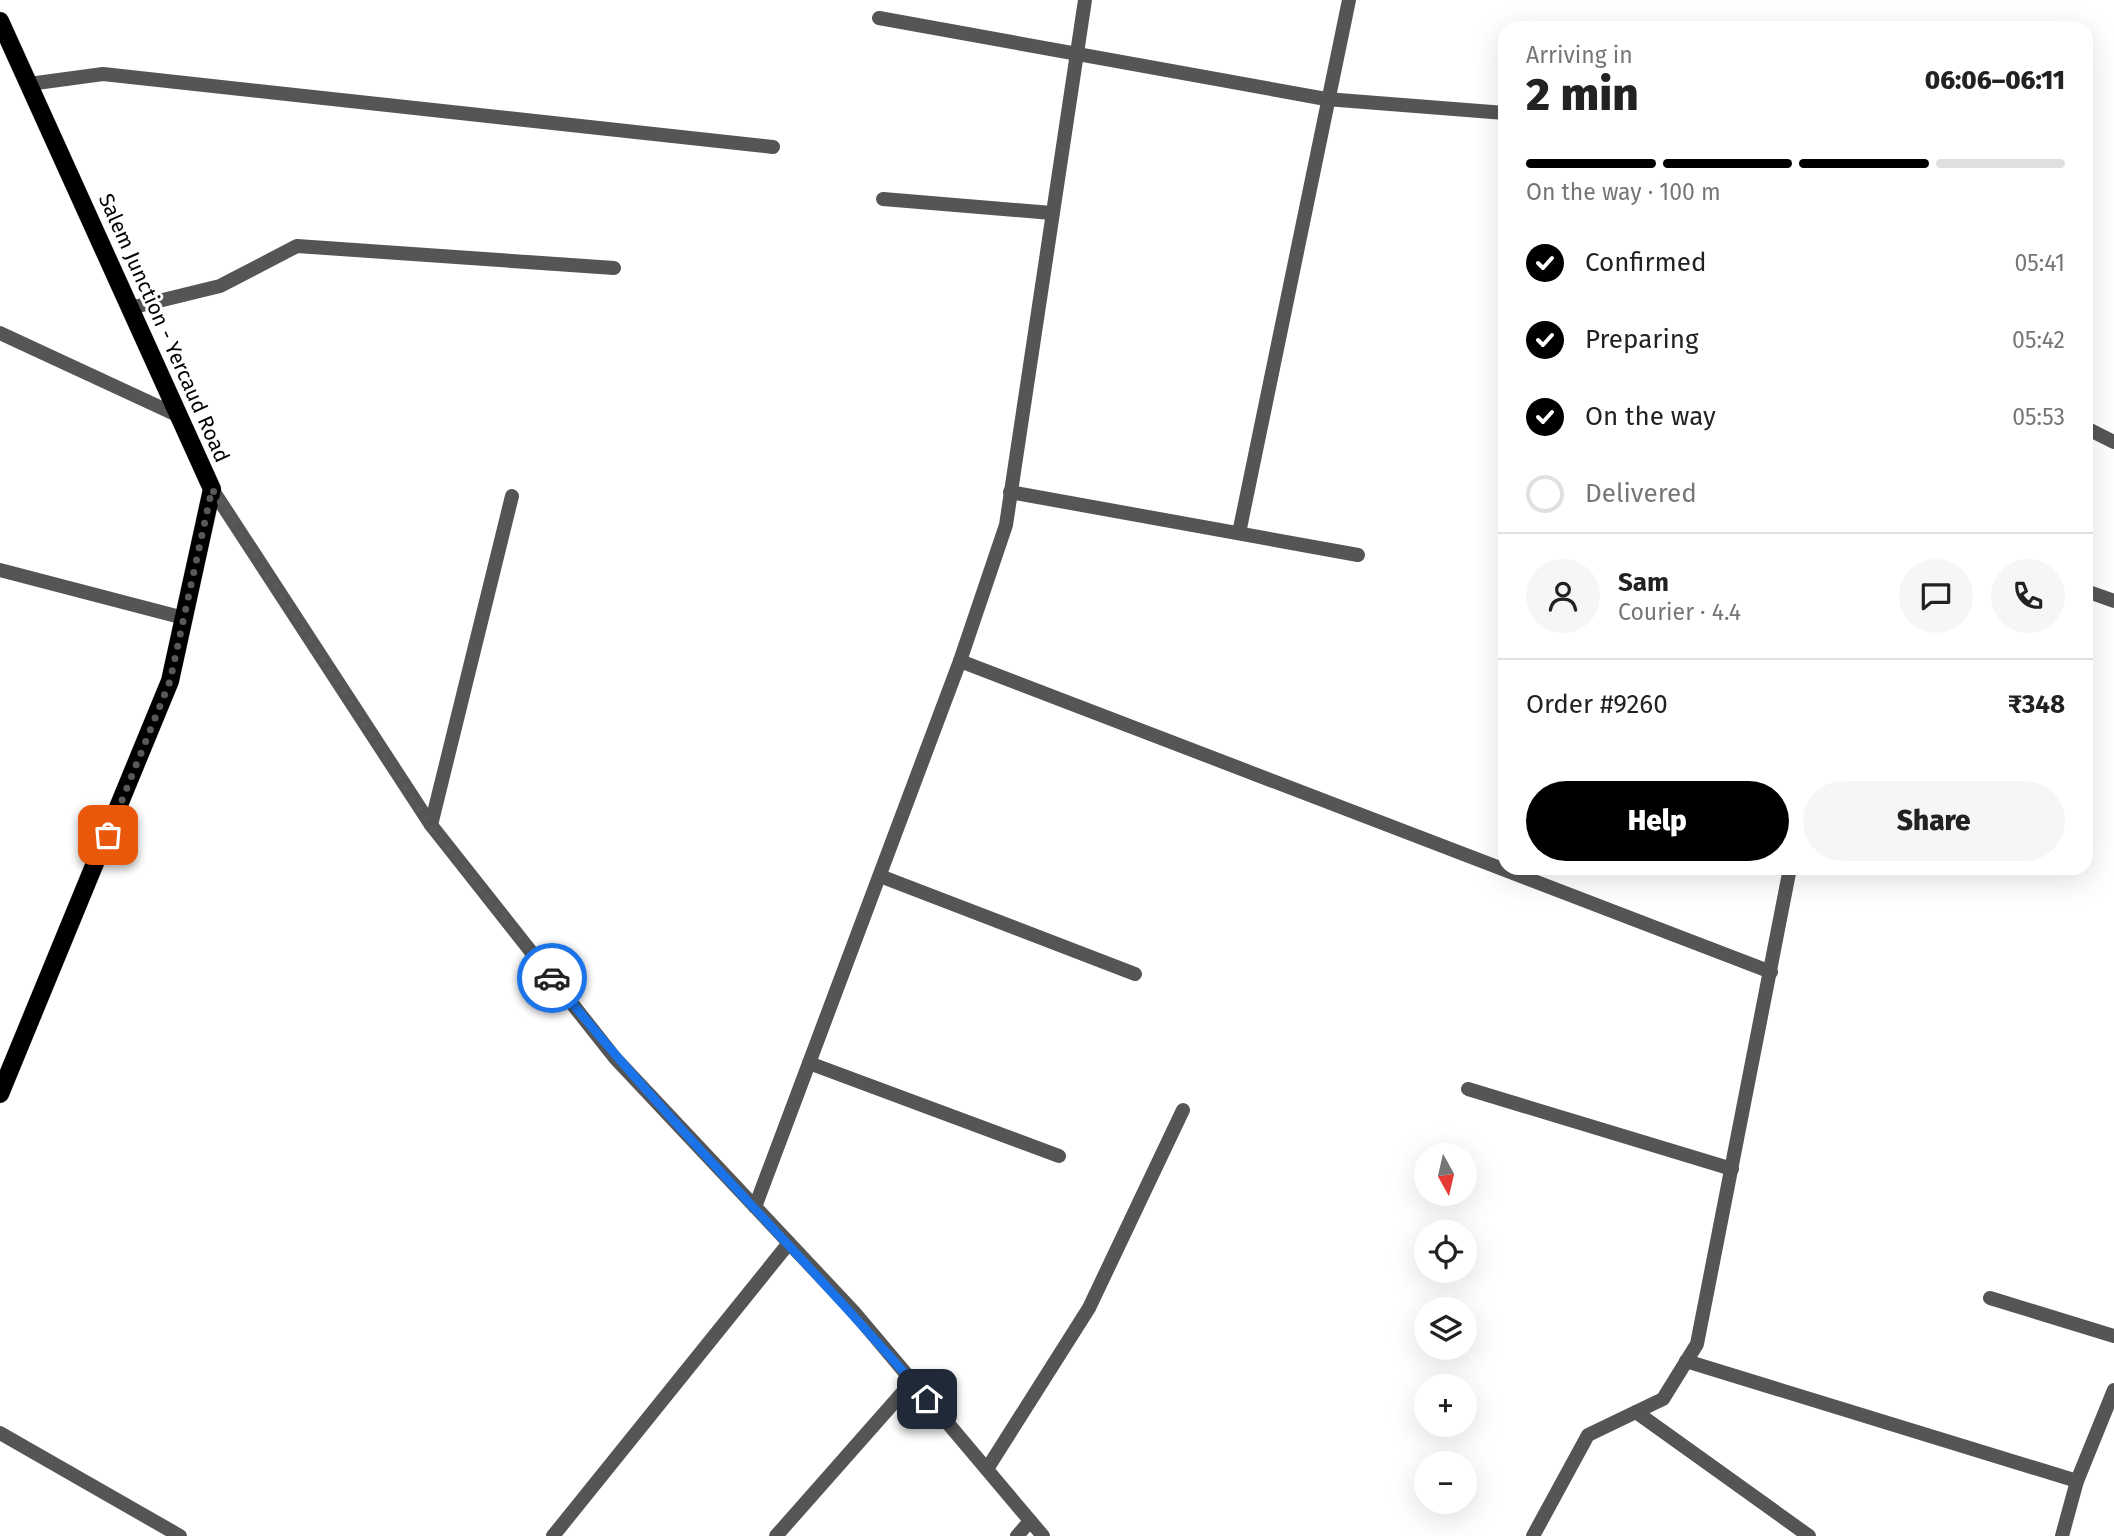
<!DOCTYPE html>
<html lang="en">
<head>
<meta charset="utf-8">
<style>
	:root { --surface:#fff; --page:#f6f6f6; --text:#222; --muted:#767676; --line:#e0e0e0; --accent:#000 }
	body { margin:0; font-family:"Fira Sans",sans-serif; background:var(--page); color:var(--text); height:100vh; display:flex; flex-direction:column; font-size:26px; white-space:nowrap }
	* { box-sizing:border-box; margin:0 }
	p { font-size:23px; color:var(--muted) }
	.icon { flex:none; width:38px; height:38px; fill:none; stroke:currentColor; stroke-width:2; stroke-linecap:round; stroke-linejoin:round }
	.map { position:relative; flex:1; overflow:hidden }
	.details { position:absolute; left:1498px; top:21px; width:595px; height:854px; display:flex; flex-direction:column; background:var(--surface); border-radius:21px; box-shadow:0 7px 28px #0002 }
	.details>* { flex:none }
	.needle { width:46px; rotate:172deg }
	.buttons { position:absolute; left:1414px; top:1143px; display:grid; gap:14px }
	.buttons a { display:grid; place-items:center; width:63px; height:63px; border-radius:50%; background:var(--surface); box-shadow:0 7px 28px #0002; font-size:35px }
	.pin { position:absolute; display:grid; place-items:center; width:60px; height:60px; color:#fff; margin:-30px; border-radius:14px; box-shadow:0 4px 10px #0006 }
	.courier { position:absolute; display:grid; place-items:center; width:70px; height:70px; margin:-35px; border:5px solid #1a73e8; border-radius:50%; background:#fff; color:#222; box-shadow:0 2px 9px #0007 }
	.head em { font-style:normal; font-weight:800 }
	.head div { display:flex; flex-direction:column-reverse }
	.head { display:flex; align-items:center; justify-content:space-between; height:119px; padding:0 28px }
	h1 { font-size:46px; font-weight:800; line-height:52px }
	.bar { display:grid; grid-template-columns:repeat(4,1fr); gap:10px 7px; align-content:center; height:84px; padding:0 28px }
	.bar i { height:9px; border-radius:5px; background:var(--line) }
	.bar .selected { background:var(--accent) }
	.bar p { grid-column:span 4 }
	.line { display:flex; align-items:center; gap:18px; padding:0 28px; border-top:2px solid var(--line) }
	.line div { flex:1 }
	.round { display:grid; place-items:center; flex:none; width:74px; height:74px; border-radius:37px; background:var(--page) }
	ol { padding:0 28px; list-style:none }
	li { display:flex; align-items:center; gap:21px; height:77px }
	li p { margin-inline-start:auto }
	li .icon { padding:7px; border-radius:50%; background:var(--accent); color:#fff; stroke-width:4 }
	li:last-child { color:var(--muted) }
	li i { width:38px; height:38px; border:4px solid var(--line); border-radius:50% }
	.button { display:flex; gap:14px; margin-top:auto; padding:14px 28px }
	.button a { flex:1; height:80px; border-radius:42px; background:var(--accent); color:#fff; font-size:28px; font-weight:800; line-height:80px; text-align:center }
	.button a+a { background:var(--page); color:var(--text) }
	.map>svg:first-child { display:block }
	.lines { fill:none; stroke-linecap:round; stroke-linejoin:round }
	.primary-casing { stroke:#dbdbdb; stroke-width:19 }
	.minor { stroke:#555; stroke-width:14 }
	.tertiary { stroke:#555; stroke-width:14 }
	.primary { stroke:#000; stroke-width:18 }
	.done { stroke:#595959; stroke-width:7; stroke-dasharray:0 12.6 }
	.route { stroke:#1a73e8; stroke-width:9 }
	.labels { text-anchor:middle; stroke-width:6; stroke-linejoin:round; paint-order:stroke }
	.street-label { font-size:21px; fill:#000; stroke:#fff }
</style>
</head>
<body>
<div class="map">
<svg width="2114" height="1536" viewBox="0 0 2114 1536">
	<rect width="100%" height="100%" fill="#fff"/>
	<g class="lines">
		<g class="primary-casing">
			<path id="primary" d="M0 21 212 489 170 681 0 1094"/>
		</g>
		<g class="minor">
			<path d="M879 18 1326 99 1505 113"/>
			<path d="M29 84 103 74 773 147"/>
			<path d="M883 199 1052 213"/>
			<path d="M130 308 220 286 297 246 614 268"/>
			<path d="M0 333 179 416"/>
			<path d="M2086 428 2114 442"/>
			<path d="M1010 492 1358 555"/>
			<path d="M1239 533 1349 0"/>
			<path d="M0 570 184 618"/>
			<path d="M2086 591 2114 601"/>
			<path d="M960 661 1006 525 1085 0"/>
			<path d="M431 825 512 496"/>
			<path d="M880 876 1135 974"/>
			<path d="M809 1063 1059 1156"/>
			<path d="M1468 1089 1732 1169"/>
			<path d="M755 1207 960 661 1771 972"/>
			<path d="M1990 1298 2114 1336"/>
			<path d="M1686 1361 2077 1481"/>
			<path d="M1636 1412 1809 1536"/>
			<path d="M987 1469 1089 1308 1183 1110"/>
			<path d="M553 1536 789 1243"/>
			<path d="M776 1536 912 1382"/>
			<path d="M1017 1536 1030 1521"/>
			<path d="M1533 1536 1588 1435 1663 1399 1697 1344 1790 868"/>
			<path d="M2062 1536 2077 1481 2114 1390"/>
		</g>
		<g class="tertiary">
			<path d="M212 489 431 825 615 1058 854 1312 1043 1536"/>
			<path d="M0 1433 180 1536"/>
		</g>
		<use href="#primary" class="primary"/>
	</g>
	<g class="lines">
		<path class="done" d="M108 835 170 681 212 489 430 825 552 978"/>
		<path class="route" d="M552 978C669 1126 805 1256 927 1399"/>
	</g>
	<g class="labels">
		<g class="street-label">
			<text transform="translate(164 328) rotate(66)" y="7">Salem Junction - Yercaud Road</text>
		</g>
	</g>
</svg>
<div class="buttons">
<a><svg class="needle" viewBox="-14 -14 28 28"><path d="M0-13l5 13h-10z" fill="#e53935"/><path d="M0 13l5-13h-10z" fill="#767676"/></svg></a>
<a><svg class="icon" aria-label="locate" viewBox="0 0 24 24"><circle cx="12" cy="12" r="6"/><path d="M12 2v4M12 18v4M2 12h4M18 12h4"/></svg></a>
<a><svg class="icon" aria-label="layers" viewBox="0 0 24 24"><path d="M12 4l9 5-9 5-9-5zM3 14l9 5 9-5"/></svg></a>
<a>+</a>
<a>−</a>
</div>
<div class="pin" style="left:108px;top:835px;background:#ea580c"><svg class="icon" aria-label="bag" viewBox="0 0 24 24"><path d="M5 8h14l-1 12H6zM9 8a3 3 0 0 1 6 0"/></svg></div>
<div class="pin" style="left:927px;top:1399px;background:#1f2937"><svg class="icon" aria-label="home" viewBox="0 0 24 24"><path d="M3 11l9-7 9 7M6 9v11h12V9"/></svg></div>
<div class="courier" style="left:552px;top:978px"><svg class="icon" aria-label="car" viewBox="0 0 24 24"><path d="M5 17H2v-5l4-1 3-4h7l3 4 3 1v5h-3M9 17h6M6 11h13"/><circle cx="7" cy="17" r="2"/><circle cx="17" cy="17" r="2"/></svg></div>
<section class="details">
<div class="head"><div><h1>2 min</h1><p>Arriving in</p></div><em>06:06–06:11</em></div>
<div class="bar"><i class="selected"></i><i class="selected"></i><i class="selected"></i><i></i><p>On the way · 100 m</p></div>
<ol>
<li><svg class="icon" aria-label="check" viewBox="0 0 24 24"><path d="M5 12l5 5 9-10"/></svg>Confirmed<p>05:41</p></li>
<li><svg class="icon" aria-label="check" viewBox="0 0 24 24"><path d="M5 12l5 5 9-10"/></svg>Preparing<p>05:42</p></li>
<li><svg class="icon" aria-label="check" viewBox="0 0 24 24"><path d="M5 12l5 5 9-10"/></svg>On the way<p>05:53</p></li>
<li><i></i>Delivered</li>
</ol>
<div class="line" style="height:126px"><a class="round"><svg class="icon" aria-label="person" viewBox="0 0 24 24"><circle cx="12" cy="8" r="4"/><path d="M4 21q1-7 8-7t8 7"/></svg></a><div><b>Sam</b><p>Courier · 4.4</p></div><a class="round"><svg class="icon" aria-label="chat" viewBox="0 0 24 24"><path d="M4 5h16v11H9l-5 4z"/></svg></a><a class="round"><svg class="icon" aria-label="phone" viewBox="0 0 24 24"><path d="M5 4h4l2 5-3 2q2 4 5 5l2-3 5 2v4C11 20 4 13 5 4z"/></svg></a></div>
<div class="line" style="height:91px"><div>Order #9260</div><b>₹348</b></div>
<div class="button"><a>Help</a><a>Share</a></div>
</section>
</div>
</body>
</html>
